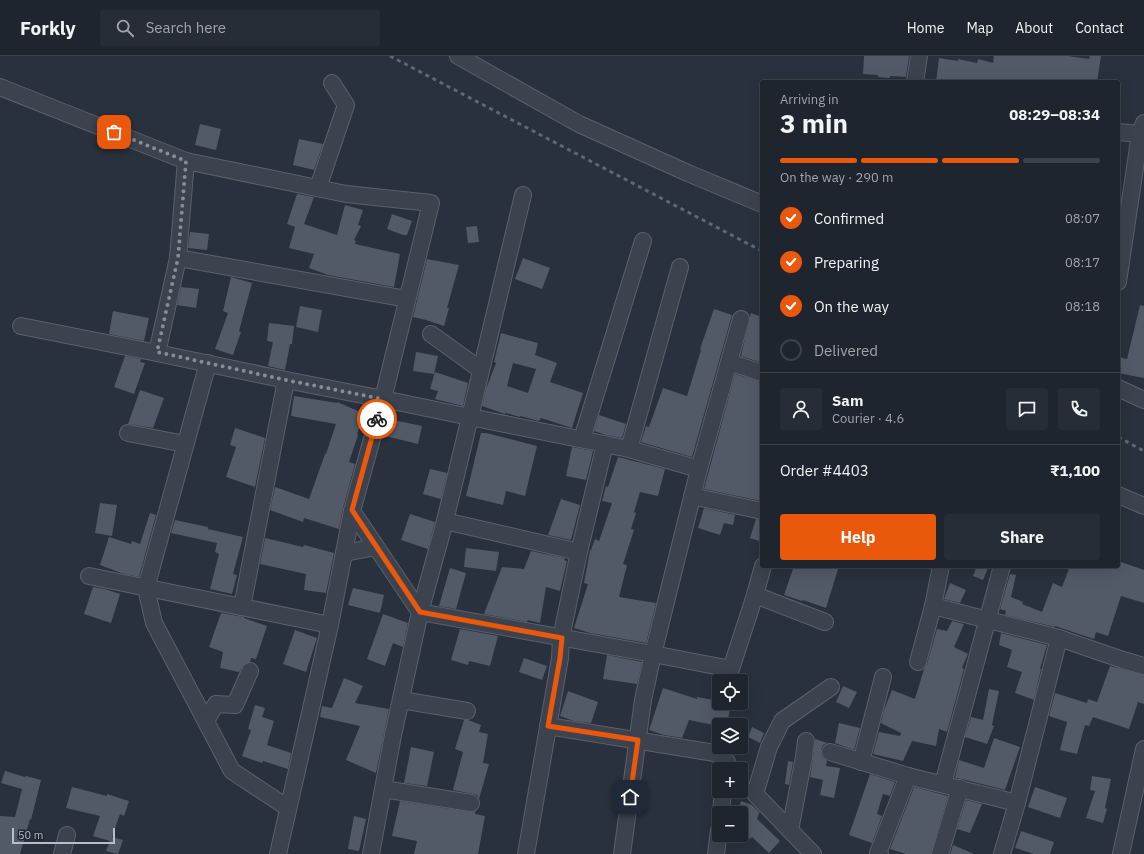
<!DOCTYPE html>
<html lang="en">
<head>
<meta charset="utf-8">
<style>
	:root { --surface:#1e252e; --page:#262d36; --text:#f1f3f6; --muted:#a1a5aa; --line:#3c424a; --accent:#ea580c }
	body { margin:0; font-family:"IBM Plex Sans",sans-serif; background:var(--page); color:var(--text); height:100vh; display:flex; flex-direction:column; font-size:15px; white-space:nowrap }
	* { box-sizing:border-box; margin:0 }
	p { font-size:13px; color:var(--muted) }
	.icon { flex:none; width:22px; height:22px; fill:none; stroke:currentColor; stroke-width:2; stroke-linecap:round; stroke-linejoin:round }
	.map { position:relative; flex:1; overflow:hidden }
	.panel { position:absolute; left:760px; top:24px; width:360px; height:488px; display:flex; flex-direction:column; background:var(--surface); border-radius:4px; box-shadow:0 4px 16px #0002,0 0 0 1px var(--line) }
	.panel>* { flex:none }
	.fabs { position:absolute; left:712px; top:618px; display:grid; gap:8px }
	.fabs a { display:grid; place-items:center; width:36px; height:36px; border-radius:4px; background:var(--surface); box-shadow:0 4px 16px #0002,0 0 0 1px var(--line); font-size:20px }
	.scale { position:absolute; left:12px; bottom:10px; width:103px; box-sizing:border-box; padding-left:4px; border:2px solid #b8bec8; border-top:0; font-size:11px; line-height:14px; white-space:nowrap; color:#b8bec8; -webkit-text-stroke:3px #212833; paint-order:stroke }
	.pin { position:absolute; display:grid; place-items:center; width:34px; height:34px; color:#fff; margin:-17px; border-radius:8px; box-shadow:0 2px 6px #0006 }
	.courier { position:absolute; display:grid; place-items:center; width:40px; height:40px; margin:-20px; border:3px solid #ea580c; border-radius:50%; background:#fff; color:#222; box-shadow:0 1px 5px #0007 }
	.summary em { font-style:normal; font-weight:800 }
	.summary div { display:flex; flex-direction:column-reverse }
	.summary { display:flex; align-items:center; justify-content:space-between; height:68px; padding:0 20px }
	h1 { font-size:26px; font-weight:800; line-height:30px }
	.bar { display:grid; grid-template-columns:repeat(4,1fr); gap:6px 4px; align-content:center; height:48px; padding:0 20px }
	.bar i { height:5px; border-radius:3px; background:var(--line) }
	.bar .on { background:var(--accent) }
	.bar p { grid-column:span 4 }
	.line { display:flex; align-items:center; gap:10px; padding:0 20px; border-top:1px solid var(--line) }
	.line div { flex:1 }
	.round { display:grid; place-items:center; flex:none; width:42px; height:42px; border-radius:4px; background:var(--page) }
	ol { padding:0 20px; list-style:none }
	li { display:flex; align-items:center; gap:12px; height:44px }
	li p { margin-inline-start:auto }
	li .icon { padding:4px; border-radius:50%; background:var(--accent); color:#fff; stroke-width:4 }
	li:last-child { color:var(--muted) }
	li i { width:22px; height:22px; border:2px solid var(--line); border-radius:50% }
	.action { display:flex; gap:8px; margin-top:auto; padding:8px 20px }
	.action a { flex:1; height:46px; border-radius:4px; background:var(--accent); color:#fff; font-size:16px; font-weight:800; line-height:46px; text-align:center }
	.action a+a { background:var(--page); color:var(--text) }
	header { display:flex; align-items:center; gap:24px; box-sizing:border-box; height:56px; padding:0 20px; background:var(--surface); border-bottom:1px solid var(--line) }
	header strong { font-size:19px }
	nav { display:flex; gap:22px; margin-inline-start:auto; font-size:14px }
	.search { width:280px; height:36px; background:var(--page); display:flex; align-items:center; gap:10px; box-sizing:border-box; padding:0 14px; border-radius:4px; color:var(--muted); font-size:15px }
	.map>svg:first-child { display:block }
	.building { fill:#525a68; fill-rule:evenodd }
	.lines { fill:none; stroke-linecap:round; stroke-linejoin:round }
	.minor-casing { stroke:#5a616b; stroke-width:18 }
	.minor { stroke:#3c434e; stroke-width:16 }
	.rail { stroke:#5e6774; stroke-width:3; stroke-dasharray:4 4; stroke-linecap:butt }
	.done { stroke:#868d97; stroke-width:4; stroke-dasharray:0 7.2 }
	.route { stroke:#ea580c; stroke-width:5 }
</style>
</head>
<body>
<header>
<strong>Forkly</strong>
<div class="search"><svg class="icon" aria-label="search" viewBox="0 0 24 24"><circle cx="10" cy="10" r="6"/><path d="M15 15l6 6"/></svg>Search here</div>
<nav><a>Home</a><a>Map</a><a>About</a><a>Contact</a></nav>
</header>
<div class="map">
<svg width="1144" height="798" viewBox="0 0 1144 798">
	<rect width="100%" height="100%" fill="#28313d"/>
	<g class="building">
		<path d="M864 0H909L906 21 890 20V22L878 21V19L863 18Z"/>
		<path d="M994 0H1068L1089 3 1090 0H1101L1097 26H936L939 2 958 5V3L977 7 978 3 993 7Z"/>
		<path d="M200 68 221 73 216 94 195 89Z"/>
		<path d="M299 83 323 88 314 114 293 109Z"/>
		<path d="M297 138 314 141 304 168 337 179 345 149 363 154 358 169 361 170 354 184 356 185 355 188 400 198 394 231 328 219 309 212 314 198 289 192 295 171 287 168Z"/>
		<path d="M392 158 412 165 407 179H403L387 173Z"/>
		<path d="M477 170 479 186 468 187 466 171Z"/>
		<path d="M190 176 209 178 207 194 188 192Z"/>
		<path d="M523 202 550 212 542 233 515 223Z"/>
		<path d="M427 203 459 209 447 252H449L444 270 426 264 413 261Z"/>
		<path d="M231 221 252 227 239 275 241 276 233 299 215 293 228 257 223 255Z"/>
		<path d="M181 231 199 233 196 252 177 249Z"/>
		<path d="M1140 249 1144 250V322L1118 317V301L1127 303Z"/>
		<path d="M300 250 322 254 318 276 296 271Z"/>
		<path d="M714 253 732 259 692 401 641 386 646 370 649 371 663 332 687 340 701 294 700 293Z"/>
		<path d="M113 255 149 262 144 285 109 278Z"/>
		<path d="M751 257 762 261V307L741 300Z"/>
		<path d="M269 267 294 270 292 288H290L285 314 268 310 273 286 267 285Z"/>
		<path d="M501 277 538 287 535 299 557 307 550 326 583 337 572 372 541 362 539 365 520 360V361L506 357 505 358 482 350 486 333 496 307 494 306ZM513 307 536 313 528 337 507 330Z"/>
		<path d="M416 296 438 300 434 318 413 315Z"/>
		<path d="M125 300 141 303 140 306 145 307 134 338 114 331Z"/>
		<path d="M435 316 468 327 463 350 435 343 438 335 430 333Z"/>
		<path d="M735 318 762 326V442L761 445 704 433Z"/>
		<path d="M140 334 164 342 153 372 128 368Z"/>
		<path d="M294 340 337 347V346L365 358 357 378 358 379 349 406 355 408 343 452 339 473 304 462 303 466 270 454 275 431 309 443 325 398H326L336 368 291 360Z"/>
		<path d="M599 359 626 368 622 382 606 379 594 375Z"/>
		<path d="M389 363 422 370 418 388 385 380Z"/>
		<path d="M235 372 265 382 255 431 226 421 236 391 230 389Z"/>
		<path d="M481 377H486L537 390 525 440 506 435 503 449 466 440Z"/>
		<path d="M572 391 593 395 586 424 566 420Z"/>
		<path d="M618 401 665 413 658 440 640 436 634 456 636 457 631 473 634 474 623 508 627 509 619 541 656 547 646 587 590 577 574 572 588 528 584 527 590 494H591L595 483 599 485 612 447 602 445 606 430 608 431Z"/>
		<path d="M430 413 447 417 441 443 423 438Z"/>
		<path d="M561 443 580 449 571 484 548 479Z"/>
		<path d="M100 447 117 449 112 480 95 477Z"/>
		<path d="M704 452 735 459 733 469 724 467 720 479 698 472Z"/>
		<path d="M150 457 156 459 139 521 121 517 100 509 109 481 131 488 132 485 140 488Z"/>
		<path d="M410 458 435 466 428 493 401 484Z"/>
		<path d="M756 463 762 464V486L750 482Z"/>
		<path d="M175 464 208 471V473L243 481 233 518 237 519 232 538 210 533 219 498 215 496 217 487 171 477Z"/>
		<path d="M265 482 303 491 304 489 334 497 326 537 304 534 306 518 260 508Z"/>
		<path d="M466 492 499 496 496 515 464 511Z"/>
		<path d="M531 495 565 502 564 504 567 505 560 535 546 531 540 567 528 564 527 566 484 558 502 511 524 513Z"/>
		<path d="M1118 505 1144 514V547L1121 540 1108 580 1096 576 1094 583 1055 570V571L1005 559 1006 555 1000 553 1010 518 1016 519 1011 541 1023 546 1022 548 1042 556 1053 527 1062 531 1070 510H1118Z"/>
		<path d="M794 510H839L826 552 803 544 802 545 784 539Z"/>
		<path d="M977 510H989L983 524 973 520Z"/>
		<path d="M450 512 466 517 456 553 439 550Z"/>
		<path d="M950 527 966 534 960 547 944 543Z"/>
		<path d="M93 531 105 533 120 538 111 567 84 558Z"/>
		<path d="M353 532 384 539 380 557 348 549Z"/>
		<path d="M221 557 244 561V562L267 570 256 603 251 602 250 606 244 608 239 616 220 612 223 596 209 591Z"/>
		<path d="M383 558 408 567 403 591 393 587 385 610 367 603Z"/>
		<path d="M952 565 964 568 954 591 968 598 962 612 964 613 947 676 939 673 936 690 912 685 903 705 873 698 879 676 900 680 901 677 881 667 884 654 892 634 915 643 924 613 927 608 937 573 947 575Z"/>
		<path d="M460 573 498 580 490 610 469 605 468 609 451 604Z"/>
		<path d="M295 574 317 582 306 616 283 608Z"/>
		<path d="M1001 577 1047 589 1040 613H1041L1034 644 1015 637 1022 616 1007 611 1012 594 999 589Z"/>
		<path d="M607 599 642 606 637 628 603 623Z"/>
		<path d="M524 602 547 610 542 624 519 616Z"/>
		<path d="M1110 610 1144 619V648L1138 646 1129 673 1093 661 1089 670 1085 669 1077 698 1060 694 1067 666 1049 660 1055 637 1087 647 1088 643 1097 646Z"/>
		<path d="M344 622 363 630 355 647 389 653 376 717 346 704 360 670 320 661 322 650 332 652Z"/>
		<path d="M843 630 857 636 849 652 836 646Z"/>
		<path d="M663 632 697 643V641L719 645V647L731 648 727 669H714L689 664 682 682 664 679 649 674Z"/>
		<path d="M989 633 999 635 992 669 994 670 987 688 965 681 971 661 983 664Z"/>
		<path d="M568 635 598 646 591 667 574 665 560 660Z"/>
		<path d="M255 649 265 652 262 661 274 665 267 689 291 697 288 713 263 705 262 707 242 700 251 674 248 673Z"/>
		<path d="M464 664H468L481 669 479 676 488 678 483 707 489 708 479 743 477 739 473 738 453 734 463 696 455 693Z"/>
		<path d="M839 667 860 672 854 694 835 687Z"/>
		<path d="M752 671 764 677 760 687 748 681Z"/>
		<path d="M994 682 1020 691 1005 734 962 723 955 722 959 704 984 712Z"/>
		<path d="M815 683 827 687 823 689 821 693V698L823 702 827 705 826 710 840 712 834 742 820 739 823 724 810 721 813 702Z"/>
		<path d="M411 691 434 696 427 730 404 727Z"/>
		<path d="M788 705 793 706 789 729 785 728Z"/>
		<path d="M5 715 25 721 26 720 41 724 31 764 30 763 20 798H0V760L15 761 22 733 1 727Z"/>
		<path d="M870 718 895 726 890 740 883 738 877 758 882 760 872 787 849 779Z"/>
		<path d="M1092 720 1111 723 1105 752 1107 753 1103 767 1086 762 1095 735 1090 734Z"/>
		<path d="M72 731 107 740V738L129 745 124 760 120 758 112 781 123 784 118 798 106 795 110 785 93 780 100 760 66 752Z"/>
		<path d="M914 731 948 740 931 798H906L890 793Z"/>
		<path d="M1035 731 1067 742 1060 762 1028 751Z"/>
		<path d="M966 744 982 748 970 777 957 773Z"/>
		<path d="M400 745 470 756 476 755 475 758 485 760 478 798H414L417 785 392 780Z"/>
		<path d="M741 745 752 749 760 757H759L757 763 780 785 769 797 752 781 750 783 741 775V757H737Z"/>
		<path d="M354 760 366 763 359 795 348 793Z"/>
		<path d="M1021 775 1054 786 1050 798H1034L1015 792Z"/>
		<path d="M953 789 974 798H950Z"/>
	</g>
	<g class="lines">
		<g class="minor-casing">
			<g id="minor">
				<path d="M458 0 579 68 690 118 762 148"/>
				<path d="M915 26 919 0"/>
				<path d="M0 31 186 105"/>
				<path d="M1118 76 1140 78 1144 67"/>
				<path d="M318 132 346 49 332 27"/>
				<path d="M178 202 407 243"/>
				<path d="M1118 226 1140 78"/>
				<path d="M21 270 157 297"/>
				<path d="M431 278 481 314"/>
				<path d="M729 306 762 317"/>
				<path d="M208 307 146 532 154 567 232 715 288 752"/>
				<path d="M1118 332 1144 344"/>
				<path d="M128 377 185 388"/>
				<path d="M582 383 643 185"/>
				<path d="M629 393 680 211"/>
				<path d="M699 413 741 263"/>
				<path d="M1118 439 1144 450"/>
				<path d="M692 440 762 455"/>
				<path d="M352 455 420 556 653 598 731 613 755 539 763 510"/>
				<path d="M445 465 579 496"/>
				<path d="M344 497 376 491"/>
				<path d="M89 520 330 569"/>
				<path d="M755 539 825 566"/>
				<path d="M933 550 1059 582"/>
				<path d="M242 551 286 324"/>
				<path d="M918 606 933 550 941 510"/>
				<path d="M401 644 467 655"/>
				<path d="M206 665 216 648 235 649 250 615"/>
				<path d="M548 670 721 698 727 706 726 713"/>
				<path d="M830 696 908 720 1017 747"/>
				<path d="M861 706 883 621"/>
				<path d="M943 728 1002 510"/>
				<path d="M383 733 471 747"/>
				<path d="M721 757 723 735"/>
				<path d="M790 774 804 701 806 685"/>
				<path d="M62 798 67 779"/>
				<path d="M278 798 330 569 352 455 383 343 286 324 157 297 178 202 186 105 346 138 431 147 383 343 470 361 523 139"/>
				<path d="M371 798 393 679 420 556 445 465 470 361 629 393 699 413 653 598 643 644 622 798"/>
				<path d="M526 798 560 602 561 582 579 496 605 388"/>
				<path d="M716 798 719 774"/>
				<path d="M813 798 755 738 769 691 782 665 831 631"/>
				<path d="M880 798 878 797 908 720"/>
				<path d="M940 798 960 732"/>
				<path d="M1002 798 1017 747 1059 582 1123 604 1144 610"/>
				<path d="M1121 798 1144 693"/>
			</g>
		</g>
		<use href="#minor" class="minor"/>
		<g class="rail">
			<path d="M390 0 762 195"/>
			<path d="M1118 381 1144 395"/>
		</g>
	</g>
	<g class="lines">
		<path class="done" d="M114 76 186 105 178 202 157 296 286 324 382 343 377 363"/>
		<path class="route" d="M377 363 352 454 420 556 562 582 560 602 548 670 638 684 630 741"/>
	</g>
</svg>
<div class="fabs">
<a><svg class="icon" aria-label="locate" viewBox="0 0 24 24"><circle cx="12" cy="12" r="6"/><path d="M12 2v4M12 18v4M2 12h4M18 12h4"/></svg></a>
<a><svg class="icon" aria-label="layers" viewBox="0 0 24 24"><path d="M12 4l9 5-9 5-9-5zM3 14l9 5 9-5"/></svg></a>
<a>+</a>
<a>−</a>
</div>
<div class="scale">50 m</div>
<div class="pin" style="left:114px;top:76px;background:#ea580c"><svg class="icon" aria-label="bag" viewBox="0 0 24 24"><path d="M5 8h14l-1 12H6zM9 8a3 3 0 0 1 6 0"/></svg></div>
<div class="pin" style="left:630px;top:741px;background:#1f2937"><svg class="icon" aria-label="home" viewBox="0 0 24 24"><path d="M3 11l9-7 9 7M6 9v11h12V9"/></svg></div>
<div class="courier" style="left:377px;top:363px"><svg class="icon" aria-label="bike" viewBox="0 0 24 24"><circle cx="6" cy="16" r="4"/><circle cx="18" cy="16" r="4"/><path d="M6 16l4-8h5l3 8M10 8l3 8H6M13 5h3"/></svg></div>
<section class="panel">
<div class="summary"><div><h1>3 min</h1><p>Arriving in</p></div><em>08:29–08:34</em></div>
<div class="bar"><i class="on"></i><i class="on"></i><i class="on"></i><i></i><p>On the way · 290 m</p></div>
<ol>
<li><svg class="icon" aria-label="check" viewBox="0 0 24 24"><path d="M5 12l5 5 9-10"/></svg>Confirmed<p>08:07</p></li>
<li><svg class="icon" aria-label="check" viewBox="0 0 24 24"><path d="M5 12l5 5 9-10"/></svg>Preparing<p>08:17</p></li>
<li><svg class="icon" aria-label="check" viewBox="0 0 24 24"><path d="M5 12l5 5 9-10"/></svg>On the way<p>08:18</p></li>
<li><i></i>Delivered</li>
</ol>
<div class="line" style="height:72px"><a class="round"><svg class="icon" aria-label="person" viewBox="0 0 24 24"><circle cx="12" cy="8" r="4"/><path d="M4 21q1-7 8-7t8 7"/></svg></a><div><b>Sam</b><p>Courier · 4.6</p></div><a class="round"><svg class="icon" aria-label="chat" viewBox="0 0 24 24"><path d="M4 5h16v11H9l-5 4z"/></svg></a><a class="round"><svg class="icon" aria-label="phone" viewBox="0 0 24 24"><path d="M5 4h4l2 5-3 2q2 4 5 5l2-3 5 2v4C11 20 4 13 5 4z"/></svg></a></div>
<div class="line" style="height:52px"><div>Order #4403</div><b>₹1,100</b></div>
<div class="action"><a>Help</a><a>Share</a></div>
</section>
</div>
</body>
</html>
